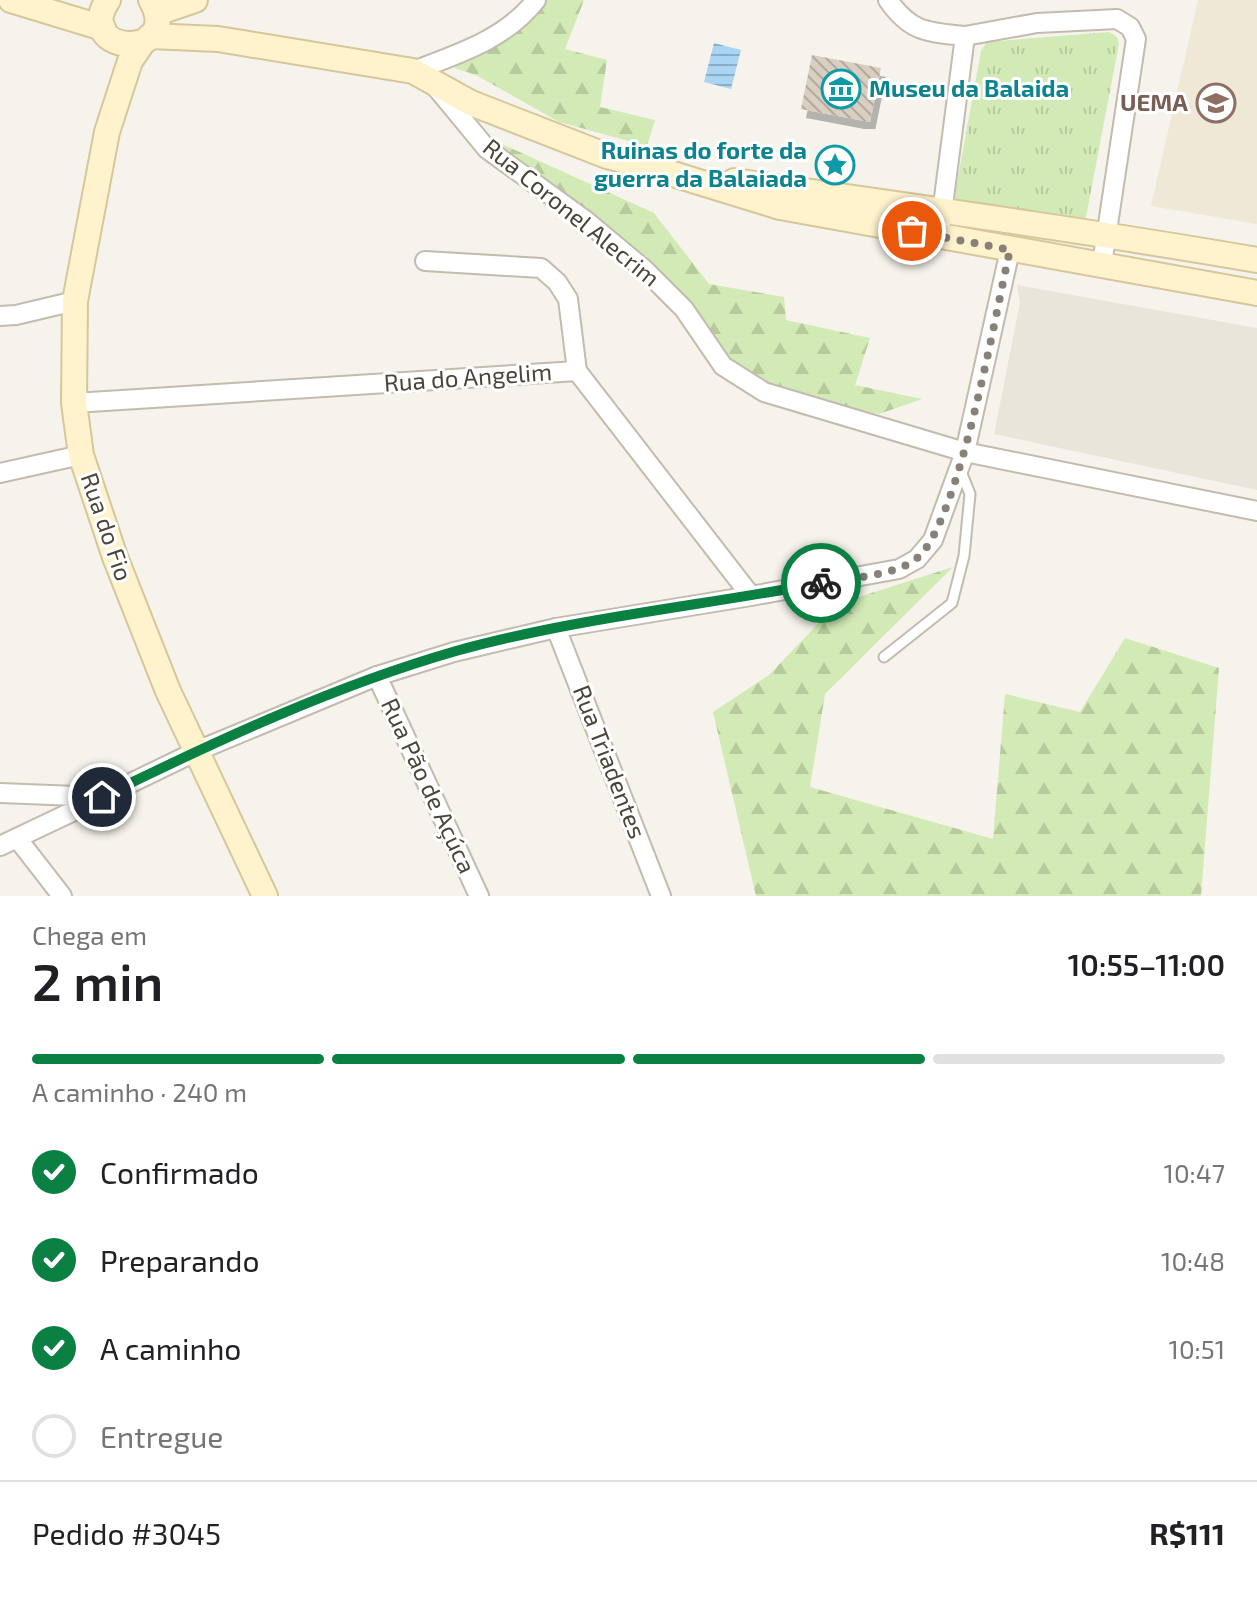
<!DOCTYPE html>
<html lang="pt">
<head>
<meta charset="utf-8">
<style>
	:root { --surface:#fff; --page:#f6f6f6; --text:#202124; --muted:#757577; --line:#e0e0e0; --accent:#0b8043 }
	body { margin:0; font-family:"Exo 2",sans-serif; background:var(--page); color:var(--text); height:100vh; display:flex; flex-direction:column; font-size:30px; white-space:nowrap }
	* { box-sizing:border-box; margin:0 }
	p { font-size:26px; color:var(--muted) }
	.icon { flex:none; width:44px; height:44px; fill:none; stroke:currentColor; stroke-width:2; stroke-linecap:round; stroke-linejoin:round }
	.map { position:relative; height:896px; overflow:hidden }
	.details { display:flex; flex-direction:column; background:var(--surface); flex:1 }
	.details>* { flex:none }
	.pin { position:absolute; display:grid; place-items:center; width:68px; height:68px; color:#fff; margin:-34px; border:4px solid #fff; border-radius:50%; box-shadow:0 2px 8px #0007 }
	.courier { position:absolute; display:grid; place-items:center; width:80px; height:80px; margin:-40px; border:6px solid #0b8043; border-radius:50%; background:#fff; color:#222; box-shadow:0 2px 10px #0007 }
	.summary em { font-style:normal; font-weight:600 }
	.summary div { display:flex; flex-direction:column-reverse }
	.summary { display:flex; align-items:center; justify-content:space-between; height:136px; padding:0 32px }
	h1 { font-size:52px; font-weight:600; line-height:60px }
	.bar { display:grid; grid-template-columns:repeat(4,1fr); gap:12px 8px; align-content:center; height:96px; padding:0 32px }
	.bar i { height:10px; border-radius:6px; background:var(--line) }
	.bar .on { background:var(--accent) }
	.bar p { grid-column:span 4 }
	.line { display:flex; align-items:center; gap:20px; padding:0 32px; border-top:2px solid var(--line) }
	.line div { flex:1 }
	ol { padding:0 32px; list-style:none }
	li { display:flex; align-items:center; gap:24px; height:88px }
	li p { margin-inline-start:auto }
	li .icon { padding:8px; border-radius:50%; background:var(--accent); color:#fff; stroke-width:4 }
	li:last-child { color:var(--muted) }
	li i { width:44px; height:44px; border:4px solid var(--line); border-radius:50% }
	.map>svg:first-child { display:block }
	.residential { fill:#eae5da }
	.education { fill:#efe8d6 }
	.forest { fill:url(#forest-firs) }
	.park { fill:url(#park-tufts) }
	.water { fill:url(#water-rules) }
	.building { fill:url(#building-back-hatch); filter:url(#shadow) }
	.lines { fill:none; stroke-linecap:round; stroke-linejoin:round }
	.lane-casing { stroke:#c2bbae; stroke-width:13 }
	.street-casing { stroke:#c2bbae; stroke-width:22 }
	.secondary-casing { stroke:#d6c79b; stroke-width:28 }
	.lane { stroke:#fff; stroke-width:9 }
	.street { stroke:#fff; stroke-width:18 }
	.secondary { stroke:#fff3cd; stroke-width:24 }
	.done { stroke:#878178; stroke-width:8; stroke-dasharray:0 14.4 }
	.route { stroke:#0b8043; stroke-width:10 }
	.labels { text-anchor:middle; stroke-width:6; stroke-linejoin:round; paint-order:stroke }
	.culture-label { font-size:24px; font-weight:bold; fill:#0d838f; stroke:#fff; text-anchor:start }
	.education-label { font-size:24px; font-weight:bold; fill:#785e54; stroke:#fff; text-anchor:end }
	.street-label { font-size:24px; fill:#4b4439; stroke:#fff }
</style>
</head>
<body>
<div class="map">
<svg width="1257" height="896" viewBox="0 0 1257 896">
	<defs>
		<pattern id="forest-firs" width="22" height="20" patternUnits="userSpaceOnUse" patternTransform="scale(2)"><rect width="22" height="20" fill="#d2eab5"/><path d="M5 1l3.5 6h-7zM16 11l3.5 6h-7z" fill="#b6ca9c"/></pattern>
		<pattern id="park-tufts" width="24" height="20" patternUnits="userSpaceOnUse" patternTransform="scale(2)"><rect width="24" height="20" fill="#d2eab5"/><path d="M3 7l-1-3M5 7V3M7 7l1-3M15 17l-1-3M17 17v-4M19 17l1-3" fill="none" stroke="#b6ca9c"/></pattern>
		<pattern id="water-rules" width="6" height="5" patternUnits="userSpaceOnUse" patternTransform="scale(2)"><rect width="6" height="5" fill="#a9d4f2"/><path d="M0 2.5h6" fill="none" stroke="#8caec5"/></pattern>
		<pattern id="building-back-hatch" width="6" height="6" patternUnits="userSpaceOnUse" patternTransform="scale(2)"><rect width="6" height="6" fill="#d8cfc1"/><path d="M-1 5l2 2M0 0l6 6M5-1l2 2" fill="none" stroke="#b1aa9e"/></pattern>
		<filter id="shadow"><feDropShadow dx="5" dy="9" stdDeviation="0" flood-color="#0004"/></filter>
	</defs>
	<rect width="100%" height="100%" fill="#f6f3ec"/>
	<path class="residential" d="M1017 285 1257 328V490L994 434 1020 303Z"/>
	<path class="education" d="M1198 0H1257V224L1151 206Z"/>
	<g class="forest">
		<path d="M537 0H584L565 49 607 60 600 107 655 120 647 146 559 122 476 75 454 68Z"/>
		<path d="M484 136 654 213 709 284 784 297 786 320 870 338 855 385 922 399 879 414 769 394 728 364 683 297Z"/>
		<path d="M953 567 825 694 810 787 993 839 1005 694 1080 712 1125 638 1219 668 1201 896H756L713 712 769 675 837 604Z"/>
	</g>
	<path class="park" d="M1109 32 1117 37 1119 44 1086 217 1076 228 956 209 954 199 981 51 987 42Z"/>
	<path class="water" d="M714 43 741 50 731 89 704 82Z"/>
	<path class="building" d="M812 55 881 68 870 122 801 109Z"/>
	<g class="lines">
		<g class="lane-casing">
			<path id="lane" d="M884 657 952 603 964 556 970 494 960 469"/>
		</g>
		<g class="street-casing">
			<g id="street">
				<path d="M888 0C911 33 928 32 965 36L939 236"/>
				<path d="M965 36 1037 23 1117 19 1130 27 1136 39 1102 264"/>
				<path d="M413 71C458 54 506 39 536 0"/>
				<path d="M435 86 487 149 585 220 645 270 684 309 723 366 764 392 965 452 1257 511"/>
				<path d="M425 261 541 268 557 282 568 299 577 371"/>
				<path d="M0 316 16 315 75 301"/>
				<path d="M74 403 577 371 751 596"/>
				<path d="M0 473 81 455"/>
				<path d="M556 628 661 896"/>
				<path d="M377 676 479 896"/>
				<path d="M0 793 102 797 197 751 377 676 454 652 556 628 751 596 899 569 917 559 933 540 965 452 1010 250"/>
				<path d="M17 838 62 896"/>
				<path d="M0 846 99 799"/>
			</g>
		</g>
		<g class="secondary-casing">
			<g id="secondary">
				<path d="M11 0 103 28"/>
				<path d="M108 0C71 56 185 61 151 0"/>
				<path d="M157 13 195 0"/>
				<path d="M150 36 218 39 413 71 471 103 607 156 660 170 780 207 1257 293"/>
				<path d="M143 42 130 61 107 132 75 301 74 403 81 455 115 557 168 691 265 896"/>
				<path d="M734 181C908 206 1083 230 1257 260"/>
			</g>
		</g>
		<use href="#lane" class="lane"/>
		<use href="#street" class="street"/>
		<use href="#secondary" class="secondary"/>
	</g>
	<g class="lines">
		<path class="done" d="M821 583C848 578 895 576 916 559 959 526 996 310 1010 250L912 231"/>
		<path class="route" d="M102 797C216 741 334 686 456 651 575 618 700 606 821 583"/>
	</g>
	<defs>
		<g id="museum-ring" transform="scale(2)"><circle r="9.5" fill="#fff" stroke="#0f9aa8" stroke-width="1.5"/><path d="M0-6L6-3V-2H-6V-3ZM-5-1h2V3h-2ZM-1-1h2V3h-2ZM3-1h2V3H3ZM-6 4H6V6H-6Z" fill="#0f9aa8"/></g>
		<g id="university-ring" transform="scale(2)"><circle r="9.5" fill="#fff" stroke="#8d6e63" stroke-width="1.5"/><path d="M0-5L7-2L0 1L-7-2ZM-4 1L0 2.5L4 1V4Q0 6-4 4Z" fill="#8d6e63"/></g>
		<g id="sight-ring" transform="scale(2)"><circle r="9.5" fill="#fff" stroke="#0f9aa8" stroke-width="1.5"/><path d="M0-6L1.8-2.2L6-1.7L2.9 1.2L3.7 5.4L0 3.3L-3.7 5.4L-2.9 1.2L-6-1.7L-1.8-2.2Z" fill="#0f9aa8"/></g>
	</defs>
	<g fill-rule="evenodd">
		<use href="#museum-ring" x="841" y="89"/>
		<use href="#university-ring" x="1216" y="103"/>
		<use href="#sight-ring" x="835" y="165"/>
	</g>
	<g class="labels">
		<g class="culture-label">
			<text x="869" y="97">Museu da Balaida</text>
			<text x="807" y="159" text-anchor="end">Ruinas do forte da<tspan x="807" dy="28">guerra da Balaiada</tspan></text>
		</g>
		<g class="education-label">
			<text x="1188" y="111">UEMA</text>
		</g>
		<g class="street-label">
			<text transform="translate(571 213) rotate(39)" y="8">Rua Coronel Alecrim</text>
			<text transform="translate(468 378) rotate(-4)" y="8">Rua do Angelim</text>
			<text transform="translate(106 527) rotate(71)" y="8">Rua do Fio</text>
			<text transform="translate(609 762) rotate(69)" y="8">Rua Triadentes</text>
			<text transform="translate(428 786) rotate(65)" y="8">Rua Pão de Açúca</text>
		</g>
	</g>
</svg>
<div class="pin" style="left:912px;top:231px;background:#ea580c"><svg class="icon" aria-label="bag" viewBox="0 0 24 24"><path d="M5 8h14l-1 12H6zM9 8a3 3 0 0 1 6 0"/></svg></div>
<div class="pin" style="left:102px;top:797px;background:#1f2937"><svg class="icon" aria-label="home" viewBox="0 0 24 24"><path d="M3 11l9-7 9 7M6 9v11h12V9"/></svg></div>
<div class="courier" style="left:821px;top:583px"><svg class="icon" aria-label="bike" viewBox="0 0 24 24"><circle cx="6" cy="16" r="4"/><circle cx="18" cy="16" r="4"/><path d="M6 16l4-8h5l3 8M10 8l3 8H6M13 5h3"/></svg></div>
</div>
<section class="details">
<div class="summary"><div><h1>2 min</h1><p>Chega em</p></div><em>10:55–11:00</em></div>
<div class="bar"><i class="on"></i><i class="on"></i><i class="on"></i><i></i><p>A caminho · 240 m</p></div>
<ol>
<li><svg class="icon" aria-label="check" viewBox="0 0 24 24"><path d="M5 12l5 5 9-10"/></svg>Confirmado<p>10:47</p></li>
<li><svg class="icon" aria-label="check" viewBox="0 0 24 24"><path d="M5 12l5 5 9-10"/></svg>Preparando<p>10:48</p></li>
<li><svg class="icon" aria-label="check" viewBox="0 0 24 24"><path d="M5 12l5 5 9-10"/></svg>A caminho<p>10:51</p></li>
<li><i></i>Entregue</li>
</ol>
<div class="line" style="height:104px"><div>Pedido #3045</div><b>R$111</b></div>
</section>
</body>
</html>
